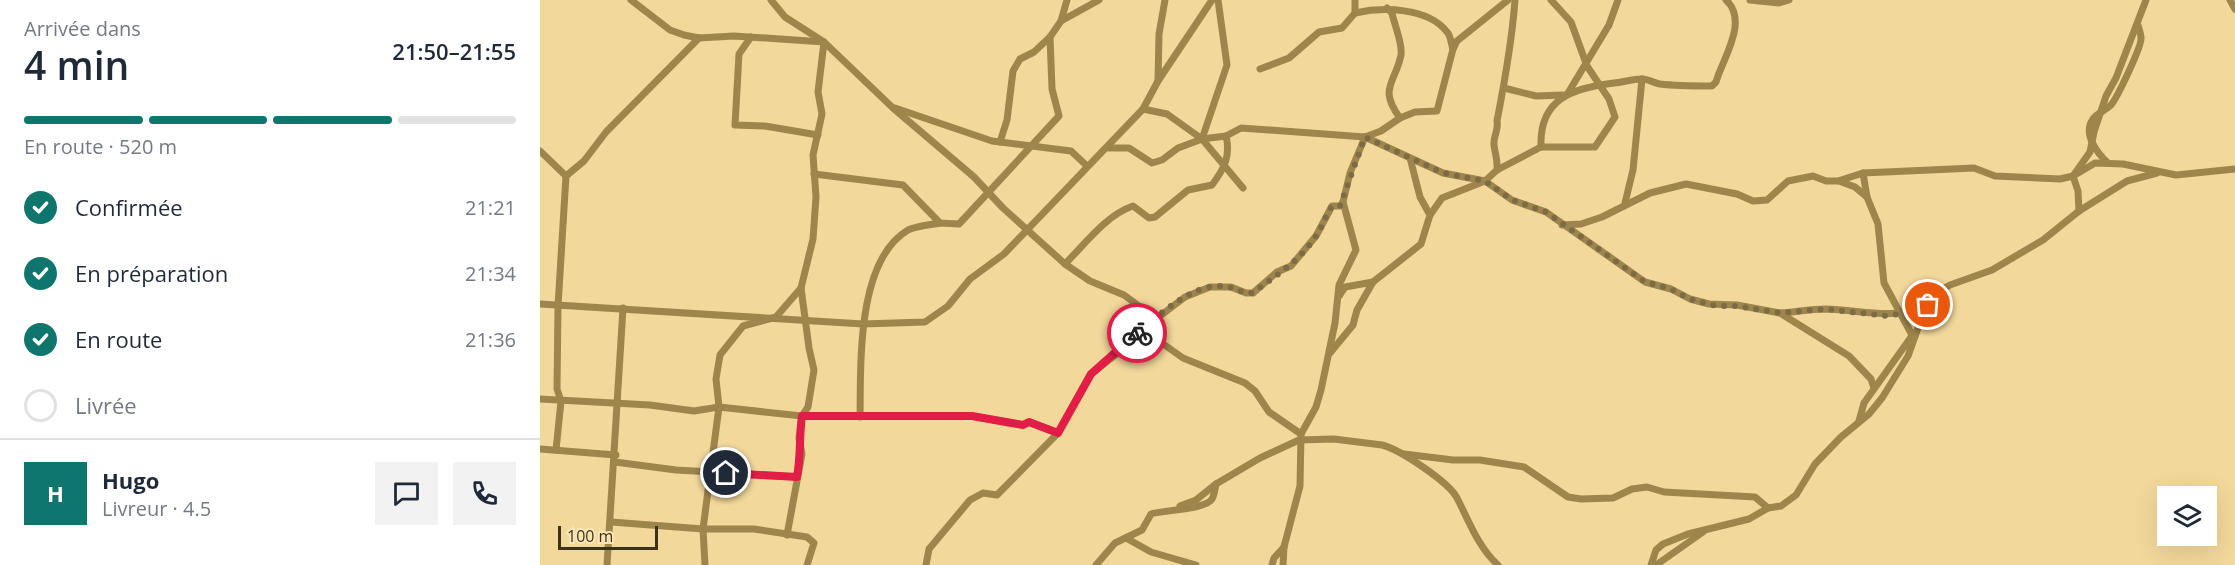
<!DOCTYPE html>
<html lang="fr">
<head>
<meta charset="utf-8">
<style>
	:root { --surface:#fff; --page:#f2f2f3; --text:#1f2937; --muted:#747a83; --line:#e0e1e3; --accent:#0f766e }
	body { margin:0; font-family:"Open Sans",sans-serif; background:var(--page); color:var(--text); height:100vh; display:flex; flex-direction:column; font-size:22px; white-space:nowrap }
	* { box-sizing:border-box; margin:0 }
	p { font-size:20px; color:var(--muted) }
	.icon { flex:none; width:33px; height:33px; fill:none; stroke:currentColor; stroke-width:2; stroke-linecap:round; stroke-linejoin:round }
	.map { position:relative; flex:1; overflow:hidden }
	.panel { display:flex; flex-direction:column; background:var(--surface); width:540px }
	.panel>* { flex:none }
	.tools { position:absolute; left:1617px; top:486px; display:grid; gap:12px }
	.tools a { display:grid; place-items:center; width:60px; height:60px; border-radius:0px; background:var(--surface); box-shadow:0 6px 24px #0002; font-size:30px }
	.scale { position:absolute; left:18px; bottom:15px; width:100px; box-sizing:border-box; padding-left:6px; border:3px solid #3c3119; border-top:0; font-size:16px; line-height:21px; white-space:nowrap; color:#3c3119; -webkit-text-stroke:4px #fce6b6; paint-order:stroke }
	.pin { position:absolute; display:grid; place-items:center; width:51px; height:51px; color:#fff; margin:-26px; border:3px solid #fff; border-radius:50%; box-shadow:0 2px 6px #0007 }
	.courier { position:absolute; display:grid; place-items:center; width:60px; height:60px; margin:-30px; border:4px solid #e11d48; border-radius:50%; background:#fff; color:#222; box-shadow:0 2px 8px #0007 }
	.overview em { font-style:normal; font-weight:600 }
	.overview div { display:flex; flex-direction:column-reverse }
	.overview { display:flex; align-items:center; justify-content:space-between; height:102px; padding:0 24px }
	h1 { font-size:39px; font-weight:600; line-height:45px }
	.bar { display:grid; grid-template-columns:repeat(4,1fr); gap:9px 6px; align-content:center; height:72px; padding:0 24px }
	.bar i { height:8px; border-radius:4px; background:var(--line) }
	.bar .active { background:var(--accent) }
	.bar p { grid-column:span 4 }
	.line { display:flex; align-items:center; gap:15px; padding:0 24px; border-top:2px solid var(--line) }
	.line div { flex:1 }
	.round { display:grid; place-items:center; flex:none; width:63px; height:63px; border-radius:0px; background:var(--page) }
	ol { padding:0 24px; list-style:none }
	li { display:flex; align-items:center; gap:18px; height:66px }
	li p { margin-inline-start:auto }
	li .icon { padding:6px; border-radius:50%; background:var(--accent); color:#fff; stroke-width:4 }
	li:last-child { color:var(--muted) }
	li i { width:33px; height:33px; border:3px solid var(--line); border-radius:50% }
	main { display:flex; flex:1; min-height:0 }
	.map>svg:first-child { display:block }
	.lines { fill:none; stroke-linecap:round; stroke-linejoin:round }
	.street { stroke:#9e854b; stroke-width:7 }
	.done { stroke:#7c6b46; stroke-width:6; stroke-dasharray:0 10.8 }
	.route { stroke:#e11d48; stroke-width:8 }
</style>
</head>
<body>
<main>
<section class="panel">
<div class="overview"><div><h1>4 min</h1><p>Arrivée dans</p></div><em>21:50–21:55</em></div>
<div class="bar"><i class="active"></i><i class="active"></i><i class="active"></i><i></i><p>En route · 520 m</p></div>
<ol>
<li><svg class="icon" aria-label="check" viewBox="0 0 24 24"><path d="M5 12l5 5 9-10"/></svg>Confirmée<p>21:21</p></li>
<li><svg class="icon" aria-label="check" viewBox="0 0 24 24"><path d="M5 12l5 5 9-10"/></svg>En préparation<p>21:34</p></li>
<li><svg class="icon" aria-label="check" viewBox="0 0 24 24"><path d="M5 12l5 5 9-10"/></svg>En route<p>21:36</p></li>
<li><i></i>Livrée</li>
</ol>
<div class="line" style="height:108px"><b class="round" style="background:var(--accent);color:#fff">H</b><div><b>Hugo</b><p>Livreur · 4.5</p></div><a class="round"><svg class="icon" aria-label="chat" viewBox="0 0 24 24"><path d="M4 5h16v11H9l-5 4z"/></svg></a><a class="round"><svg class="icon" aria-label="phone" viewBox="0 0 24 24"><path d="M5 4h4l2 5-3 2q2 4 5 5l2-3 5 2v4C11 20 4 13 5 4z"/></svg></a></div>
</section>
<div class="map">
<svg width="1695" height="565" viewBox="0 0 1695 565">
	<rect width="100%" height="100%" fill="#f3d89b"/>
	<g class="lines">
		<g class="street">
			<path d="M91 0 130 30 144 35 159 38 194 36 284 42 353 108 434 177 463 208 525 264 550 281 584 295 615 318"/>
			<path d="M231 0 245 17 284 42 278 92 282 114 273 155 276 197 273 239 261 288 269 348 274 370 268 407 262 416 259 438 262 454 247 535"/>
			<path d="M1210 0 1239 3 1249 0"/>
			<path d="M1690 0 1695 9"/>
			<path d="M815 13V0"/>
			<path d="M521 21 559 0"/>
			<path d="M211 37 199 54 195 125 225 126 278 135"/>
			<path d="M720 69 749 58 779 32 802 28 815 13C842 7 888 7 907 32 911 36 911 44 913 49"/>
			<path d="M618 81 619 34 625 0"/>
			<path d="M964 88 996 96 1023 95"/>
			<path d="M1028 93 1069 25 1078 0"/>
			<path d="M355 108 452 141 531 151 547 166"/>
			<path d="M603 109 618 81 672 0"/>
			<path d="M860 118 875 112 897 111 913 49 917 41 968 0"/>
			<path d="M825 137 903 173 945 181 972 200 1006 212 1105 282 1131 289 1150 299 1169 304 1197 305 1240 313 1309 356 1331 379 1334 388"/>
			<path d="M662 139 703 188"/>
			<path d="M460 142 467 120 473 71 480 59 494 52 510 37 521 21 527 0"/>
			<path d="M1001 147C999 99 1032 88 1074 83 1083 82 1093 79 1102 79 1108 79 1114 83 1120 84 1136 86 1155 86 1172 86L1176 82C1183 58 1209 21 1186 0"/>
			<path d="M569 148H589L612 163 622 160 638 148 662 139 687 65 678 0"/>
			<path d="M0 151 26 176"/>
			<path d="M870 158 880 197 890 215"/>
			<path d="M1568 163C1558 154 1542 134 1553 119 1557 113 1566 110 1571 105 1577 98 1602 46 1601 38 1601 34 1599 29 1598 25"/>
			<path d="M957 170C958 160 955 154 954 145 953 136 959 130 957 121 965 80 972 41 975 0"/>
			<path d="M1323 173 1327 197 1338 224 1344 283 1372 335"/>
			<path d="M274 174 363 185 400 223 419 224 519 116 512 89 510 37"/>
			<path d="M1299 181 1315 187 1327 197"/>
			<path d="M1085 203 1093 170 1102 79"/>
			<path d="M1539 211 1538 191 1533 176 1550 152 1554 132 1566 96 1576 78 1606 0"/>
			<path d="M1022 225 1041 224 1062 217 1110 193 1146 184 1197 194 1213 201 1227 200 1248 181 1273 176 1286 181H1298L1323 173 1434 168 1455 176 1520 179 1533 176 1555 163 1583 164 1636 175 1695 169"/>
			<path d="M525 264C544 245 566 215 593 206L609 218 615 217 648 190 672 185C684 169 691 156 686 136"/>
			<path d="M799 296 805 287 833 282 881 244 890 215 902 198 945 181 957 170 1001 147H1055L1075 117 1069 99 1047 66 1031 22 1011 0"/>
			<path d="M0 304 323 324 385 322 408 306 430 279 464 254 603 109 627 114 662 139 686 136 701 128 825 137 841 131 860 118C838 88 855 84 861 55 863 44 854 24 852 13L847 8"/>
			<path d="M1240 313C1255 312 1271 309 1286 309 1324 310 1351 321 1388 305"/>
			<path d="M602 329 643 358 705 383 715 391 729 412 761 434"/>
			<path d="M790 353 813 325 817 310 833 282"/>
			<path d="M0 399 110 405 154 411 179 407 262 416H432L483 425 490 422 518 433 551 374 578 353 587 341 645 297 670 287H691L706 293H713L737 272 751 266 776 236 792 206H800L803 202"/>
			<path d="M320 417C321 365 316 261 368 230 377 226 390 225 400 223"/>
			<path d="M1319 421 1324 403 1374 333"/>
			<path d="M0 449 76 455"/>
			<path d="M16 450 21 401 17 389 18 306 26 176 44 161 66 132 159 38"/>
			<path d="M864 454 913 460H940L984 467 1028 497 1041 499 1073 498 1092 489 1107 487 1124 492 1215 497 1228 508"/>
			<path d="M75 462 136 470 257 477"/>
			<path d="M640 506 656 500 676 484"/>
			<path d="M71 522 163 529H214L267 537 274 543 267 565"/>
			<path d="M586 538 611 552 656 565"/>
			<path d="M67 565 83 308"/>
			<path d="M165 565 163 529 179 407 176 379 180 355 203 326 236 317 261 288"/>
			<path d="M386 565 389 549 430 500 443 493 457 495 518 433"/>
			<path d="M556 565 575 543 602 530 611 514C625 510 667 509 672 499 674 496 675 489 676 484L720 458 759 440 794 439 842 445C859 449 909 482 917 498 929 521 938 547 958 565"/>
			<path d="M732 565 734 558 744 547"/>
			<path d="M743 565 744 547 760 486 761 434 776 407 781 390 795 323 799 285 816 250 803 202 810 173 825 137"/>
			<path d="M1111 565 1116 550 1123 544 1148 534 1209 519 1228 508 1241 506 1256 495 1275 464 1301 437 1329 414 1342 398 1368 356 1383 314 1395 294 1410 285 1452 270 1503 240 1539 211 1587 181 1617 173"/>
			<path d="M1116 565 1163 532"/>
		</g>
	</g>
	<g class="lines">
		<path class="done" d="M597 333C620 315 650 285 681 286 693 286 701 294 713 293 736 275 760 261 776 236 783 226 785 216 792 206H800L825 137 903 173 945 181 972 200 1006 212 1105 282 1131 289 1150 299 1176 306H1197L1240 313 1285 309 1347 316 1372 312 1388 305"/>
		<path class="route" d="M186 473 257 477C261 456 259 437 262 416H432L483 425 489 422 518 433 551 374 597 333"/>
	</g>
</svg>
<div class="tools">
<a><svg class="icon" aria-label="layers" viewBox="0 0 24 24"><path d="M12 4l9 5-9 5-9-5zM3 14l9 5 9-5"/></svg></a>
</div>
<div class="scale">100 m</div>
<div class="pin" style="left:1388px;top:305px;background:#ea580c"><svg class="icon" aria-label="bag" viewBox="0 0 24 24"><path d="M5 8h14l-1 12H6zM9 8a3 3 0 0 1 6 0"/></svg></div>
<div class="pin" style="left:186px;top:473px;background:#1f2937"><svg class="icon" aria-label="home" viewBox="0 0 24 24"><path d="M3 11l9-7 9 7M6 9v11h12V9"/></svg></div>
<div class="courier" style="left:597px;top:333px"><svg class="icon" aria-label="bike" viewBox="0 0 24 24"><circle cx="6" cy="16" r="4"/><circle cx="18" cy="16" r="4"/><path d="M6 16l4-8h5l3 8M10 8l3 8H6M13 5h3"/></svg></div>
</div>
</main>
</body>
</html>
